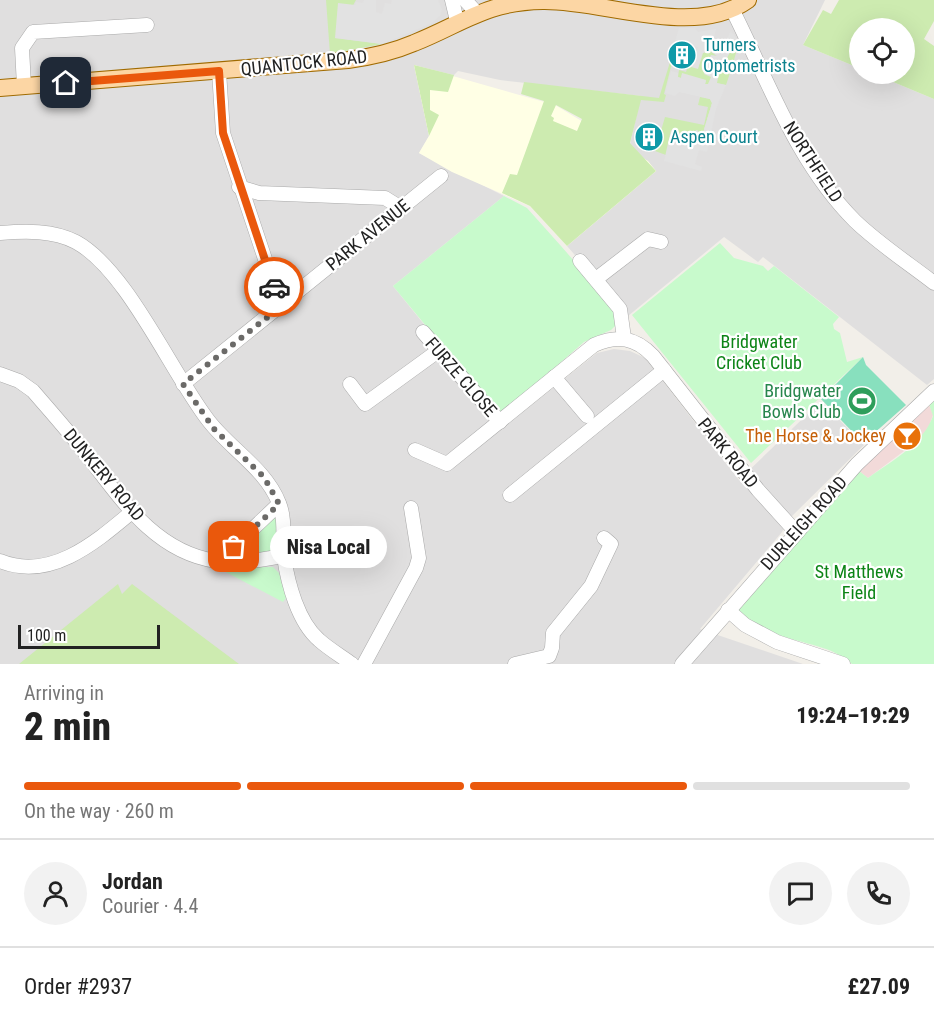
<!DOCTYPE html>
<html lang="en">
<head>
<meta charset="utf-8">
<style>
	:root { --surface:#fff; --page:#f2f2f2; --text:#222; --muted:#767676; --line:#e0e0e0; --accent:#ea580c }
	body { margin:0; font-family:"Roboto Condensed",sans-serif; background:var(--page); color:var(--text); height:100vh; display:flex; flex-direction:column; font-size:22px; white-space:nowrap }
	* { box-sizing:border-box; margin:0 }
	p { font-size:20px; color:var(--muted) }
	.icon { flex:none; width:33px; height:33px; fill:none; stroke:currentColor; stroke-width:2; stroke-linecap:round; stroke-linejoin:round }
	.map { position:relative; height:664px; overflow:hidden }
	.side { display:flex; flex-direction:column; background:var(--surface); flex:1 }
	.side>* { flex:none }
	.buttons { position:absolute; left:849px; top:18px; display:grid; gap:12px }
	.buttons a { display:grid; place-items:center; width:66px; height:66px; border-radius:50%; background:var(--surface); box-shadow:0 6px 24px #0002; font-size:30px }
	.scale { position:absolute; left:18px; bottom:15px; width:142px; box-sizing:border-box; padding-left:6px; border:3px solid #222; border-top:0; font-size:16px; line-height:21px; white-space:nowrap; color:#222; -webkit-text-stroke:4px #fff; paint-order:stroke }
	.pin { position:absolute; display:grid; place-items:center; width:51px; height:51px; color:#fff; margin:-26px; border-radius:12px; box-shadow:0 3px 9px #0006 }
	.courier { position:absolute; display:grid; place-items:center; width:60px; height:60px; margin:-30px; border:4px solid #ea580c; border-radius:50%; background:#fff; color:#222; box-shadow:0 2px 8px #0007 }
	.bubble { position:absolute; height:42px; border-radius:21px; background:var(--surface); box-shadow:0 6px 24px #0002; font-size:20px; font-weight:800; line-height:42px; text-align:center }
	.headline em { font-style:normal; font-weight:800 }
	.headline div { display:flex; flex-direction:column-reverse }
	.headline { display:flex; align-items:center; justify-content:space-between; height:102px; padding:0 24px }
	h1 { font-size:39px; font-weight:800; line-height:45px }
	.bar { display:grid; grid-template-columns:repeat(4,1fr); gap:9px 6px; align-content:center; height:72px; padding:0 24px }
	.bar i { height:8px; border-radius:4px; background:var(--line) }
	.bar .active { background:var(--accent) }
	.bar p { grid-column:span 4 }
	.line { display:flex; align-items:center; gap:15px; padding:0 24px; border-top:2px solid var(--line) }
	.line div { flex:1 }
	.round { display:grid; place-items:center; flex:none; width:63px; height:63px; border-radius:32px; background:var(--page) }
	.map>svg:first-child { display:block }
	.residential { fill:#e0dfdf }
	.commercial { fill:#f2dad9 }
	.education { fill:#ffffe5 }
	.grass { fill:#cdebb0; fill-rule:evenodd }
	.park { fill:#c8facc }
	.pitch { fill:#88e0be }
	.parking { fill:#e2e2e2 }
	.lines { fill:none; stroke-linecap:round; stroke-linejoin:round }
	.minor-casing { stroke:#a9a9a9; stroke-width:15 }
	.major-casing { stroke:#a06b00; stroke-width:18 }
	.minor { stroke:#fff; stroke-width:14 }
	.major { stroke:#fcd6a4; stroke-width:16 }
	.done { stroke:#6b6a68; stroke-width:6; stroke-dasharray:0 10.8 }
	.route { stroke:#ea580c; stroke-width:8 }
	.labels { text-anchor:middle; stroke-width:4.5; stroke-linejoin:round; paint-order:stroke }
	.culture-label { font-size:18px; fill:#0d838f; stroke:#fff; text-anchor:start }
	.street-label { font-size:18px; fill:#222; stroke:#fff }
	.park-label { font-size:18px; fill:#0c8416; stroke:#fff }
	.leisure-label { font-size:18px; fill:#27864d; stroke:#fff; text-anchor:end }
	.food-label { font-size:18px; fill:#c56008; stroke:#fff; text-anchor:end }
</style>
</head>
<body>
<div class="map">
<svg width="934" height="664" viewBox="0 0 934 664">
	<rect width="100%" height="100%" fill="#f2efe9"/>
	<path class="residential" d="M0 0H825L803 45 859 68 860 74H874L934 99V379L927 385 763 257 758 262 724 237 628 316 567 246 656 171 630 144 641 96 500 80 458 71 454 75 414 65 429 136 419 153 504 196 393 286 427 328 419 334 499 431 597 353 614 349 630 351 645 358 739 480 821 401 864 445 791 517 782 532 700 629 803 664H0Z"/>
	<path class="commercial" d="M929 404 933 415 928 429 916 442 868 478 859 471Z"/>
	<path class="education" d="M414 65 555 105 648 161 656 171 567 246 530 206 452 172 419 153 429 136Z"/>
	<g class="grass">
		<path d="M326 0H356L335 38 382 44 330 54Z"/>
		<path d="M839 0H934V21L924 39 934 46V99L874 74H904V28H860L859 68 803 45 823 10 831 14Z"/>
		<path d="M736 39 739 42 734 60 726 65 730 73 726 85 716 83 722 63Z"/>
		<path d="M710 51 718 57 711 55 705 74 712 76 709 84H705L706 81 682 74 681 78 678 77 679 70 686 72 688 66 698 68 702 53Z"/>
		<path d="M670 62 672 63 664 94 666 95 664 102 641 100 630 143 656 171 567 246 530 206 502 193 510 174 517 175 544 101 521 94 524 82 659 98ZM556 105 582 119 577 131 553 121 554 118 551 116Z"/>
		<path d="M414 65 454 75 448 92 430 90V110L439 115 429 136Z"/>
		<path d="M700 97 710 99 712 103 702 136 697 130 682 138 673 135 672 130 666 155 655 151 665 117 704 125 708 107 698 105Z"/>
		<path d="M118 584 122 594 132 584 239 664H19Z"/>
	</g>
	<g class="park">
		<path d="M504 196 527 208 561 246 615 308 617 324 611 330 584 342 504 412H497L393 286Z"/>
		<path d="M720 243 734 258 763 266 768 271 774 266 839 317 833 324 834 329 840 333 847 362 863 357 751 463 632 315Z"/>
		<path d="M934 399V664H852C833 646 803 644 779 635 763 630 748 619 736 608L859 471 868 478C892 461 923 444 933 416L929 404Z"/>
		<path d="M276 515V549L265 554 233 556Z"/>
		<path d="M273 567 279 573 286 598 283 602 218 568Z"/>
	</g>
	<path class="pitch" d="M863 357 866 365 906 405 863 443 821 399Z"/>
	<g class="parking">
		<path d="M364 0H376V12L382 14 385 3 391 4 392 0H438L442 9 440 16 432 23 382 44 335 38 338 3 355 5 356 2 363 3Z"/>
		<path d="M679 28H695L698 32 716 29 713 44 717 47 723 45 731 31 737 39 719 73 717 83 726 85 716 109 707 152 699 150 695 164 702 167 701 171 664 161 671 130 675 131 674 135 682 138 697 130 702 136 712 103 710 99 679 92 675 96 665 93 671 71 678 73V77L681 78 682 73 706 80 705 84H708L711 77 704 74 711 55 718 56 710 51 703 53 698 69 688 66 690 58 694 59 698 47 675 42Z"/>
	</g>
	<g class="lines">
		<g class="minor-casing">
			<g id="minor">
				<path d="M452 0 457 21"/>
				<path d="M465 0 476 12"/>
				<path d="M732 9C769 82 796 162 855 221 879 244 908 263 934 283"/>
				<path d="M219 71 223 133 271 277 279 308"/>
				<path d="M24 86 22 48 33 32 147 25"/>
				<path d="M239 187 259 193 385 198 401 208"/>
				<path d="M0 233C25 231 53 230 76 242 127 270 171 372 208 420 230 449 265 468 279 503 286 520 282 539 284 557 288 584 298 622 319 640 329 649 341 656 352 664"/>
				<path d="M580 261 620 309 624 338"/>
				<path d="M596 279 648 239 661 242"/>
				<path d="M423 332 500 422"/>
				<path d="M0 374 19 381 33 391C51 412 69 432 86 454 121 499 155 552 216 561 238 565 262 559 284 556"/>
				<path d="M554 377 587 416"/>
				<path d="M183 384 441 176"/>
				<path d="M350 384 365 404 438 351"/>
				<path d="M415 450 447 464 594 345C618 335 635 337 653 356L758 490 796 532"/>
				<path d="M510 495 664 370"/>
				<path d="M0 561C51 582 97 541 133 511"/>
				<path d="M218 562 279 504"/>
				<path d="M728 610 745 625 777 642 843 664"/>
				<path d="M364 664 416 568 419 558 411 508"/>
				<path d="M515 664 549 656 552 648 553 633 591 586 611 544 604 538"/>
				<path d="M682 664 857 464 934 391"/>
			</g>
		</g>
		<g class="major-casing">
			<path id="major" d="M0 88 348 60C371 57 393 52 414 43 464 23 485 2 543 1 605 0 694 39 748 0"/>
		</g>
		<use href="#minor" class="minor"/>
		<use href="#major" class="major"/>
	</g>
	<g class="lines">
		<path class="done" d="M234 547 279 504 264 477 214 429 183 384 279 308 274 287"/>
		<path class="route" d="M66 83 219 71 223 133 274 287"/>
	</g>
	<defs>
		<g id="building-disc" transform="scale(1.5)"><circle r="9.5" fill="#0f9aa8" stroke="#fff"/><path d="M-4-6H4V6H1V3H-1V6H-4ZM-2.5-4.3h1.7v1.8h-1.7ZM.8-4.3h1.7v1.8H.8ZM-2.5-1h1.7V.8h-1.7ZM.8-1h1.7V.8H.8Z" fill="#fff"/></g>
		<g id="stadium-disc" transform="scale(1.5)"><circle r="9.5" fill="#2e9e5b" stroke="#fff"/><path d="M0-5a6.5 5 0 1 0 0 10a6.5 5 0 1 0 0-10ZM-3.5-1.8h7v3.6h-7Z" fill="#fff"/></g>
		<g id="bar-disc" transform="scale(1.5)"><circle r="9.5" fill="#e8710a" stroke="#fff"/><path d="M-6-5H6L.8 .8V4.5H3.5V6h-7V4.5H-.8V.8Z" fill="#fff"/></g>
	</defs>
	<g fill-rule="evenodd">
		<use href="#building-disc" x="682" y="55"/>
		<use href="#building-disc" x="649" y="137"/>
		<use href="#stadium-disc" x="862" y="401"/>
		<use href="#bar-disc" x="907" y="436"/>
	</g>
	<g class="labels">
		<g class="culture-label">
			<text x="703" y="51">Turners<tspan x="703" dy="21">Optometrists</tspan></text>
			<text x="670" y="143">Aspen Court</text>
		</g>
		<g class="street-label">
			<text transform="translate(304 63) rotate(-6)" y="6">QUANTOCK ROAD</text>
			<text transform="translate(813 162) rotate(57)" y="6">NORTHFIELD</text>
			<text transform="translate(368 235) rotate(-39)" y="6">PARK AVENUE</text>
			<text transform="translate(461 377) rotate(49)" y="6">FURZE CLOSE</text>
			<text transform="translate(728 453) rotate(51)" y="6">PARK ROAD</text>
			<text transform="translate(104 475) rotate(50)" y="6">DUNKERY ROAD</text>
			<text transform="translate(804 523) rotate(-48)" y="6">DURLEIGH ROAD</text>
		</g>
		<g class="park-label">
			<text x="759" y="348">Bridgwater<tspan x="759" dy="21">Cricket Club</tspan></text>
			<text x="859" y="578">St Matthews<tspan x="859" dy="21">Field</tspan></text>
		</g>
		<g class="leisure-label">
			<text x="841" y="397">Bridgwater<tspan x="841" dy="21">Bowls Club</tspan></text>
		</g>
		<g class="food-label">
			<text x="886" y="442">The Horse &amp; Jockey</text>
		</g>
	</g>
</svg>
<div class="buttons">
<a><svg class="icon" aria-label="locate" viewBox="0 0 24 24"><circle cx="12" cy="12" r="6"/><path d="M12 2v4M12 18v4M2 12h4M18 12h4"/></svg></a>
</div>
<div class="scale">100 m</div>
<div class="pin" style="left:234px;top:547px;background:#ea580c"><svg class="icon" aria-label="bag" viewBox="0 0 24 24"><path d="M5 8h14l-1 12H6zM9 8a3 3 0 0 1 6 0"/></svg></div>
<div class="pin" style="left:66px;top:83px;background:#1f2937"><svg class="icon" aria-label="home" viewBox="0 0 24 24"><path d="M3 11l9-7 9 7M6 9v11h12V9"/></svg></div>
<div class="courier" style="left:274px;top:287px"><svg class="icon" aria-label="car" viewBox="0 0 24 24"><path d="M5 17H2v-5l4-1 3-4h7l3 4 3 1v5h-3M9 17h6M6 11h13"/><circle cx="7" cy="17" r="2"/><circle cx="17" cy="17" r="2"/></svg></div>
<div class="bubble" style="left:270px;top:526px;width:117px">Nisa Local</div>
</div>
<section class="side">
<div class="headline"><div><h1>2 min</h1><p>Arriving in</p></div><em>19:24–19:29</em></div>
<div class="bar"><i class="active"></i><i class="active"></i><i class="active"></i><i></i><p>On the way · 260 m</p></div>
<div class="line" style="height:108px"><a class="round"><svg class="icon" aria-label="person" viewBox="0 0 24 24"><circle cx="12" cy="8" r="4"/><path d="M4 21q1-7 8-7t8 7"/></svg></a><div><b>Jordan</b><p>Courier · 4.4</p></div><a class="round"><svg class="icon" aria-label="chat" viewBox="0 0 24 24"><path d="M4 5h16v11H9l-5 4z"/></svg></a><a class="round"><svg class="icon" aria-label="phone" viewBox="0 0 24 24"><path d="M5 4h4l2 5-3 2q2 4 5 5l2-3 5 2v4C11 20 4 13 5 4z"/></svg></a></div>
<div class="line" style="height:78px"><div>Order #2937</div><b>£27.09</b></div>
</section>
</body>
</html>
